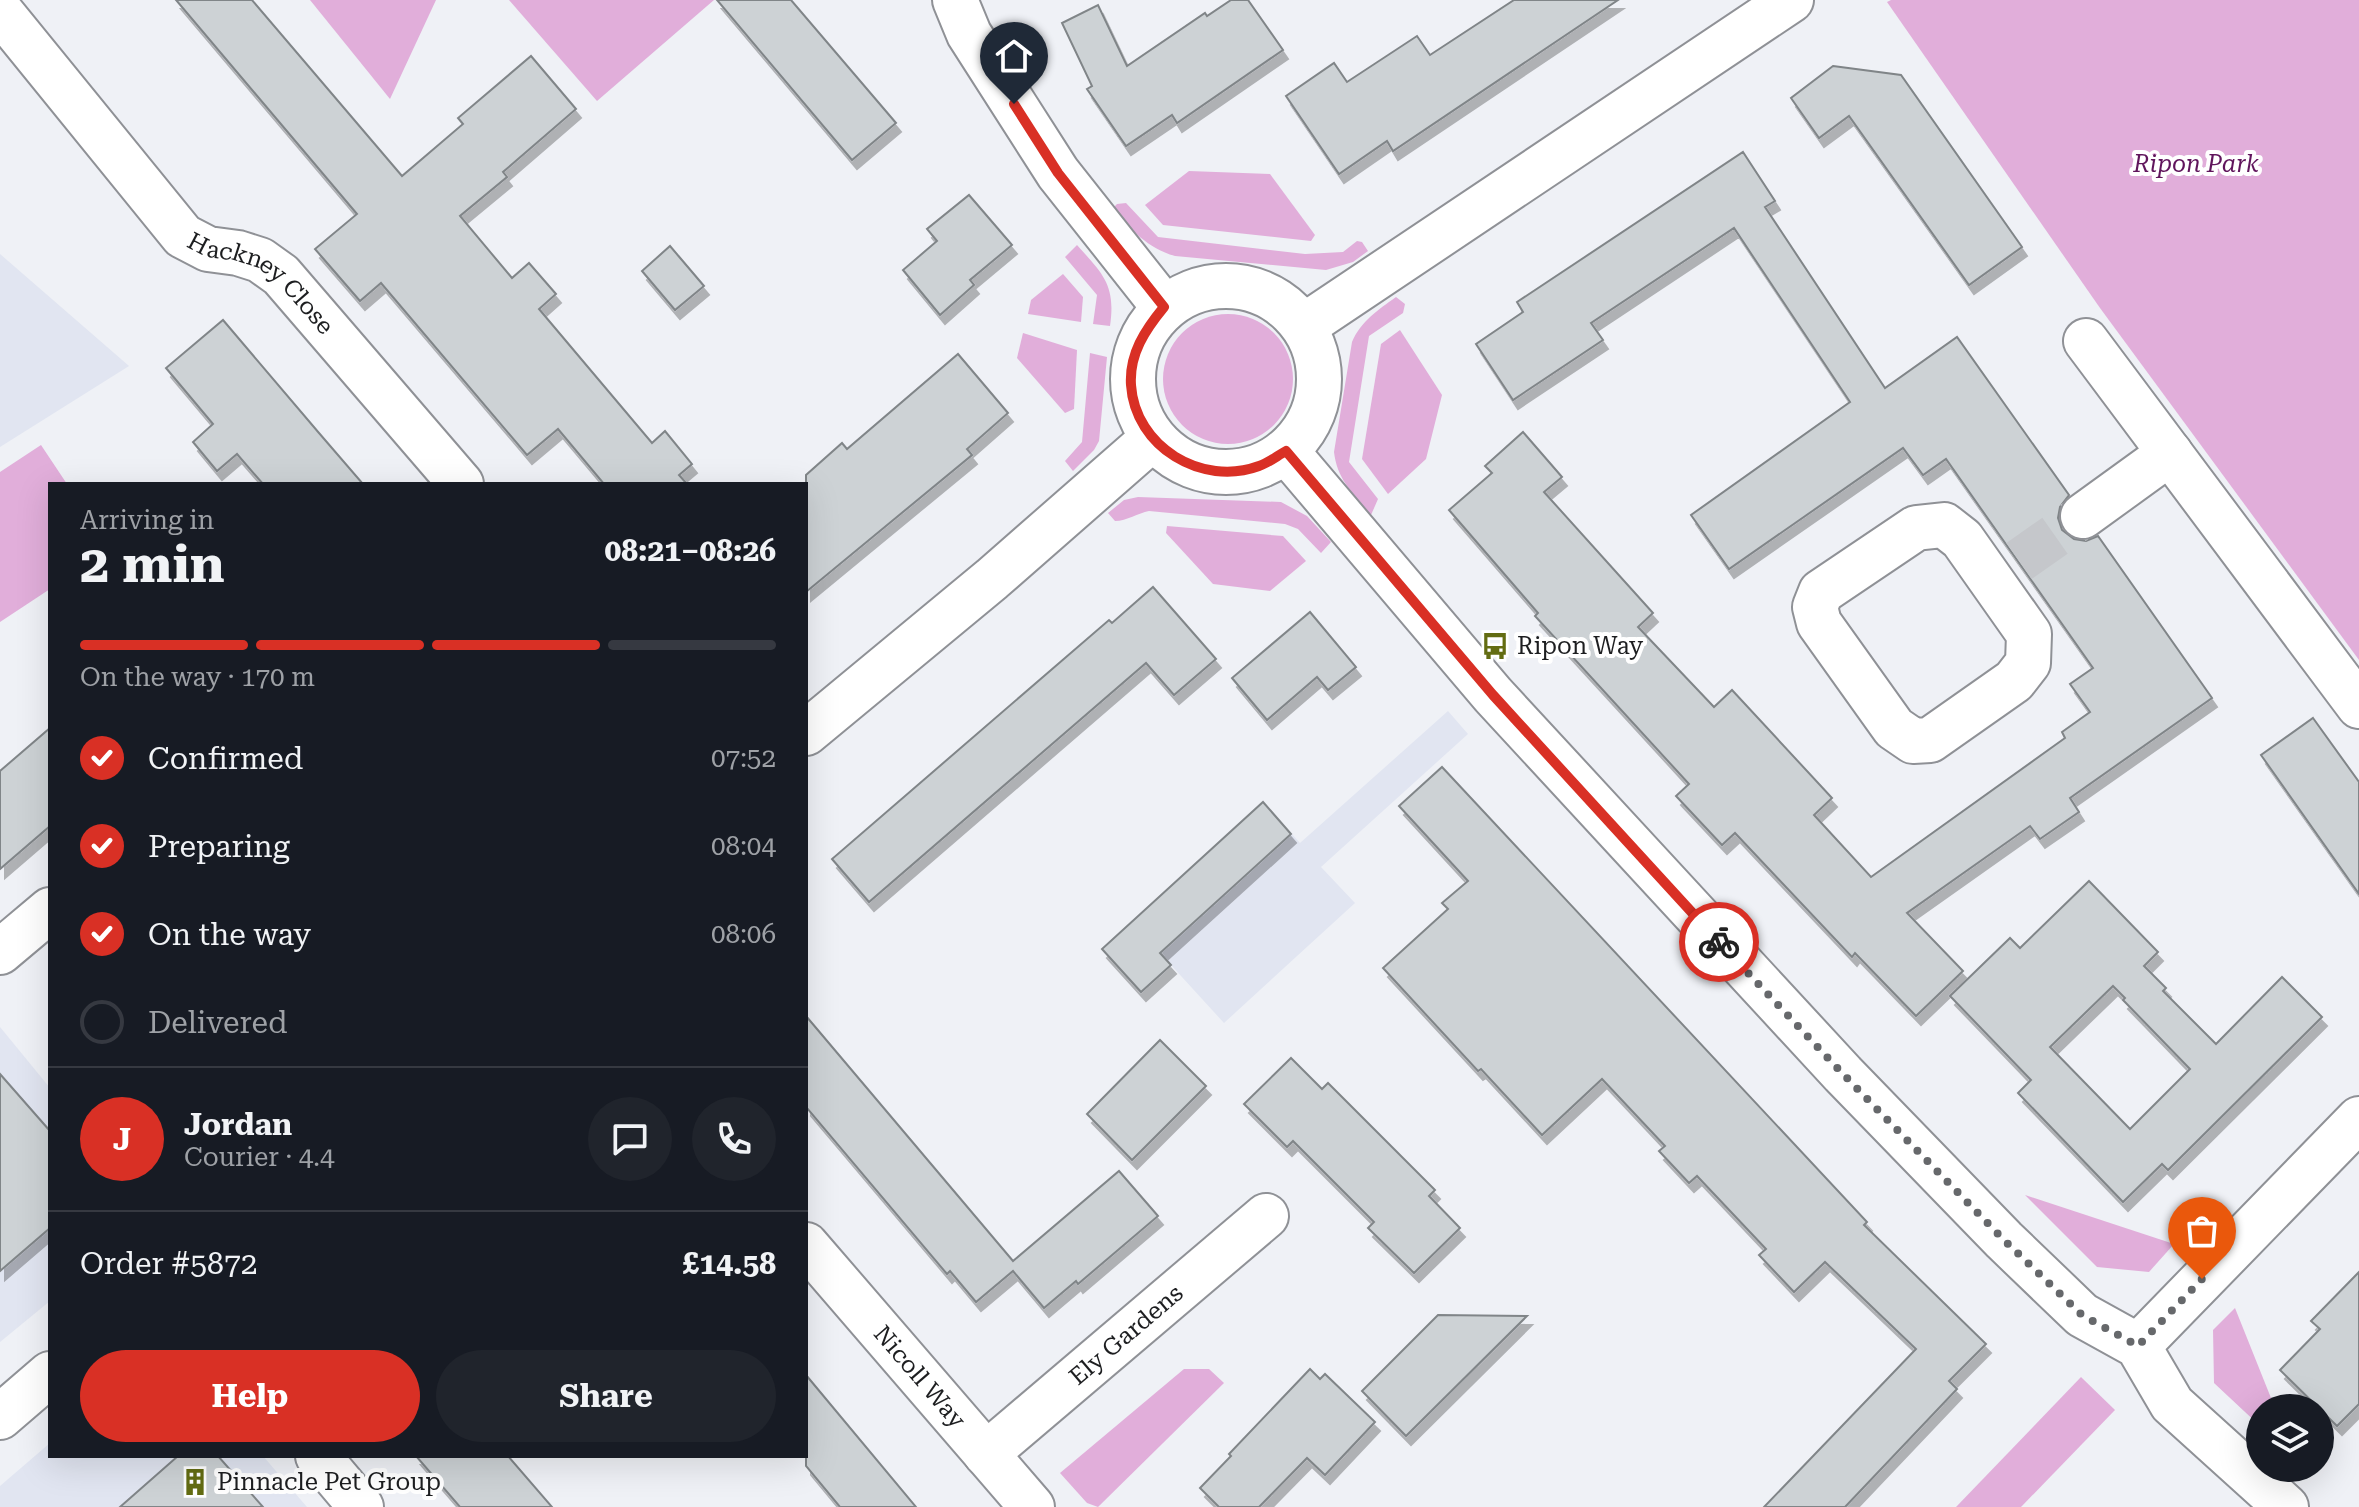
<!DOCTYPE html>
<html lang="en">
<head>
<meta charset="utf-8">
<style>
	:root { --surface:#171b24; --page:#20242c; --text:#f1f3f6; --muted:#9ea1a6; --line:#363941; --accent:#d93025 }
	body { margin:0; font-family:"Roboto Serif",serif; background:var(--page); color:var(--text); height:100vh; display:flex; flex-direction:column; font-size:30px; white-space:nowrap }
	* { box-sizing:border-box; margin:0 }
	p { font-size:26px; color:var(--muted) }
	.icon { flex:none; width:44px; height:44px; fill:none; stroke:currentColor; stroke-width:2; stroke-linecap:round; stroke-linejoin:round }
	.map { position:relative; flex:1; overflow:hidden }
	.drawer { position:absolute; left:48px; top:482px; width:760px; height:976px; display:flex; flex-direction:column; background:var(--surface); border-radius:0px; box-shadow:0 8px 32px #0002 }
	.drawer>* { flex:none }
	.controls { position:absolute; left:2246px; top:1394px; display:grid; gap:16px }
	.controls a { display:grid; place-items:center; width:88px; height:88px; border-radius:50%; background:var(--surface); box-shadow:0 8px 32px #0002; font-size:40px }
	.pin { position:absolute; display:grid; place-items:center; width:68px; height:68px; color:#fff; margin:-82px -34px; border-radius:50% 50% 50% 0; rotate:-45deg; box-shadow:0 0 8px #0007 }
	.pin .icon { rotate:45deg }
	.courier { position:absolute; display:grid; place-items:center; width:80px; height:80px; margin:-40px; border:6px solid #d93025; border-radius:50%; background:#fff; color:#222; box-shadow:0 2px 10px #0007 }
	.summary em { font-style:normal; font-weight:700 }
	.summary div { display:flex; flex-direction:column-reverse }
	.summary { display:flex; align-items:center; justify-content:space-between; height:136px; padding:0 32px }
	h1 { font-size:52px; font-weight:700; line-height:60px }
	.bar { display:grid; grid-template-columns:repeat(4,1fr); gap:12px 8px; align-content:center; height:96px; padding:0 32px }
	.bar i { height:10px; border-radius:6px; background:var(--line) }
	.bar .current { background:var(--accent) }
	.bar p { grid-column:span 4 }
	.line { display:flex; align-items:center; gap:20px; padding:0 32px; border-top:2px solid var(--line) }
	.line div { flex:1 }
	.round { display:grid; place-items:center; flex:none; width:84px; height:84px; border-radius:42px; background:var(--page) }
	ol { padding:0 32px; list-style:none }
	li { display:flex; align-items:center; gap:24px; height:88px }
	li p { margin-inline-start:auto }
	li .icon { padding:8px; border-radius:50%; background:var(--accent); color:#fff; stroke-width:4 }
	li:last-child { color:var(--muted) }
	li i { width:44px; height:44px; border:4px solid var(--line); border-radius:50% }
	.button { display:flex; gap:16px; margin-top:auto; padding:16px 32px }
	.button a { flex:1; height:92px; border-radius:48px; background:var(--accent); color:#fff; font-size:32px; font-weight:700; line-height:92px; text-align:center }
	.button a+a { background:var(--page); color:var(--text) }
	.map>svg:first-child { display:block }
	.built { fill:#e1e5f1 }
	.green { fill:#e1aeda }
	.building { fill:#cdd2d5; stroke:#808588; stroke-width:2; fill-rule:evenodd; filter:url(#shadow) }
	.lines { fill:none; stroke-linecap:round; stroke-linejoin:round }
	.minor-tunnel { stroke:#c5c7cb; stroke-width:44; stroke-dasharray:44 22; stroke-linecap:butt }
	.minor-casing { stroke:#8f9196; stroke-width:48 }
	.minor { stroke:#fff; stroke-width:44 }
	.done { stroke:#66686b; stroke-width:8; stroke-dasharray:0 14.4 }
	.route { stroke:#d93025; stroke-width:10 }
	.labels { text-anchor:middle; stroke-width:8; stroke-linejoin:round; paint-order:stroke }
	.park-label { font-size:24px; font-style:italic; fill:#60155c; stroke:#fff }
	.street-label { font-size:24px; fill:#1d1e20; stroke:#fff }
	.poi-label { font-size:24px; fill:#1d1e20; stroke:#fff; text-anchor:start }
</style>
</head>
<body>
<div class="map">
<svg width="2359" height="1507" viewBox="0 0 2359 1507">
	<defs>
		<filter id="shadow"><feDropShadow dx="5" dy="9" stdDeviation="0" flood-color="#0004"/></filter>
	</defs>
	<rect width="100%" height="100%" fill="#eff1f6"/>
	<g class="built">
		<path d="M0 254 129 366 0 447Z"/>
		<path d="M1448 711 1468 734 1321 867 1355 903 1224 1023 1171 965 1141 992 1102 949 1263 802 1300 843Z"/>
		<path d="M0 1027 50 1088V1301L0 1342Z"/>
		<path d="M50 1443V1456H263L307 1507H0V1486Z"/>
	</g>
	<g class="green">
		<path d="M310 0H436L390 99Z"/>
		<path d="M509 0H714L597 101Z"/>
		<path d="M1891 0H2359V660L2100 308 1887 2Z"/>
		<path d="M1189 171 1270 174 1315 235 1311 241 1163 225 1145 205Z"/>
		<path d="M1126 203 1158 237 1305 254 1343 252 1357 241 1362 242 1368 251 1353 262 1326 270 1175 256C1147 248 1132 230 1112 209L1117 204Z"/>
		<path d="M1077 245C1103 274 1116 285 1110 326L1093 324 1097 295 1065 257Z"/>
		<path d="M1063 274 1083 297 1081 322 1028 314 1031 300Z"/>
		<path d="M1396 297 1405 304 1403 313 1369 336 1349 462 1378 499 1371 515C1353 494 1337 479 1334 452L1352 342C1361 321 1378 310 1396 297Z"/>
		<circle cx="1228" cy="379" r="65"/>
		<path d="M1400 330 1442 395 1426 459 1388 494 1362 459 1381 344Z"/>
		<path d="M1023 333 1077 350 1074 409 1065 413 1017 358Z"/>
		<path d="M1090 353 1107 357 1099 441 1094 450 1073 471 1065 461 1082 442Z"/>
		<path d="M41 445 67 484H50V589L0 622V472Z"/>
		<path d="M1138 497 1281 502 1307 516 1331 542 1321 553 1298 529 1285 524 1149 511C1138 513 1127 521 1115 521L1108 513 1124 500Z"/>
		<path d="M1167 526 1283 536 1306 561 1270 591 1213 584 1166 533Z"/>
		<path d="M2025 1195 2174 1244 2149 1272 2097 1267Z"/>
		<path d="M2235 1308 2275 1408H2260V1426L2214 1383 2213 1330Z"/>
		<path d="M1184 1369H1209L1224 1383 1098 1507 1087 1503 1060 1473Z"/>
		<path d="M2081 1377 2115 1410 2021 1507H1956Z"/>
	</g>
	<g class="building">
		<path d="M176 0H252L402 176 463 124 458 118 531 56 576 109 503 172 507 177 460 216 512 278 529 263 556 294 539 309 652 443 665 431 692 464 679 475 687 484H604L558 429 527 455 381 283 360 301 315 249 357 214Z"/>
		<path d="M717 0H791L896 123 852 160Z"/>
		<path d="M1231 0H1248L1283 50 1177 123 1172 115 1126 146 1087 89 1092 86 1062 23 1098 5 1127 66 1205 13 1207 16Z"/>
		<path d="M1514 0H1618L1393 151 1387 141 1339 174 1286 96 1334 63 1347 82 1417 36 1430 55Z"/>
		<path d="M1833 66 1901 75 2022 247 1969 285 1849 116 1819 138 1791 98Z"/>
		<path d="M1743 152 1775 201 1765 207 1885 388 1957 337 2069 495 2060 507 2058 518 2062 530 2074 539 2086 541 2098 536 2212 698 2070 798 2079 812 2040 839 2030 826 1907 913 1963 971 1916 1016 1855 953 1852 957 1735 833 1722 845 1676 796 1689 784 1535 616 1538 613 1449 510 1492 473 1485 466 1523 432 1562 477 1544 492 1653 613 1638 627 1714 707 1732 690 1832 798 1814 815 1871 877 2065 738 2062 732 2090 712 2070 684 2093 668 1946 459 1923 475 1903 448 1729 569 1691 515 1850 402 1734 228 1591 323 1603 340 1513 400 1476 344 1523 312 1517 302Z"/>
		<path d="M969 195 1012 245 970 280 974 285 940 315 903 270 937 241 927 229Z"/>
		<path d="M670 246 704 286 675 310 642 271Z"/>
		<path d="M223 320 319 433 363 484H263L237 454 217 471 193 442 213 424 166 368Z"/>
		<path d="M958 354 1008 413 967 449 972 455 806 592V475L842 443 847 449Z"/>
		<path d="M1153 587 1216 659 1174 695 1146 663 869 902 832 859 1109 620 1112 623Z"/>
		<path d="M1310 612 1356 667 1328 690 1317 677 1267 720 1232 678Z"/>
		<path d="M2313 718 2359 782V894L2261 755Z"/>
		<path d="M50 728V826L0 869V771Z"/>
		<path d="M1442 767 1867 1222 1864 1225 1986 1344 1949 1381 1957 1389 1845 1507H1764L1916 1349 1825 1262 1794 1292 1759 1255 1766 1249 1697 1176 1689 1183 1659 1151 1665 1146 1602 1079 1542 1135 1481 1069 1478 1071 1383 968 1448 909 1442 903 1468 881 1399 806Z"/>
		<path d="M1263 802 1291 834 1160 953 1171 965 1141 992 1102 949Z"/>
		<path d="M2089 881 2158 952 2144 966 2166 988 2163 991 2216 1044 2282 977 2322 1017 2168 1170 2162 1164 2123 1202 2018 1093 2031 1080 1950 996 2010 938 2020 948ZM2113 986 2125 998 2123 1000 2190 1069 2130 1129 2050 1047Z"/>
		<path d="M806 1016 1013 1261 1119 1171 1158 1216 1078 1284 1076 1281 1044 1308 1013 1271 976 1302 950 1271 947 1274 806 1107Z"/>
		<path d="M1160 1040 1206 1086 1132 1160 1087 1114Z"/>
		<path d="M1291 1058 1322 1089 1328 1083 1435 1190 1429 1196 1460 1228 1414 1273 1368 1228 1374 1222 1293 1141 1287 1147 1244 1104Z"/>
		<path d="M0 1074 50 1131V1228L0 1271Z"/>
		<path d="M2359 1272V1404L2337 1426 2280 1370 2320 1329 2311 1321Z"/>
		<path d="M1438 1315 1527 1316 1406 1436 1362 1391Z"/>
		<path d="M1310 1369 1320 1379 1325 1374 1375 1422 1325 1475 1307 1458 1259 1507H1219L1200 1488 1231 1456 1229 1454Z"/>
		<path d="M806 1375 916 1507H840L806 1466Z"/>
		<path d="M178 1456H218L263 1507H120Z"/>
		<path d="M416 1456H508L552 1507H460Z"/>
	</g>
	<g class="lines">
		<path class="minor-tunnel" d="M2019 561 2083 516"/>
		<g class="minor-casing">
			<g id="minor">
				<path d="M955 0 969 34 1058 173 1164 307"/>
				<path id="s1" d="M0 11 183 236 208 249 238 253 260 260 281 275 461 484"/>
				<circle cx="1226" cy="379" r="93"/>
				<path d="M1304 326 1791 0"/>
				<path d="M2086 341 2359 706"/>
				<path d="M1286 451 1493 695 1843 1074 2004 1240 2082 1315 2138 1346 2172 1404 2286 1507"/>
				<path d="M2083 516 2170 453"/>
				<path d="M1944 525 1962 539 2029 634 2028 663 2014 681 1930 740 1913 741 1894 728 1819 623 1815 607 1821 592 1916 528Z"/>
				<path d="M806 733 992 579 1153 438"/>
				<path d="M0 952 50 910"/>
				<path id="s2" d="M806 1245 1032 1507"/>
				<path d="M2138 1346 2359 1119"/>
				<path d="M0 1417 50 1374"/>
				<path id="s3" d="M986 1454 1266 1216"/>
				<path d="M318 1456 361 1507"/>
			</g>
		</g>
		<use href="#minor" class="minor"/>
	</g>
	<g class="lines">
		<path class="done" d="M1719 942 1843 1074 2004 1240 2082 1315 2138 1346 2202 1279"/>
		<path class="route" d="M1014 104 1058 173 1164 307C1145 330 1129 354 1131 385 1135 447 1202 487 1259 466 1268 463 1277 456 1286 451L1493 695 1719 942"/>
	</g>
	<defs>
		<g id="bus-bare" transform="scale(2.16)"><path d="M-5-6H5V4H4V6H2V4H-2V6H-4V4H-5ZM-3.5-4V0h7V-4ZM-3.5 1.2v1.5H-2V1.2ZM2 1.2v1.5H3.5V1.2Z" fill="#636c12" stroke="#fff" stroke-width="2.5" paint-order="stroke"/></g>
		<g id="building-bare" transform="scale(2.16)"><path d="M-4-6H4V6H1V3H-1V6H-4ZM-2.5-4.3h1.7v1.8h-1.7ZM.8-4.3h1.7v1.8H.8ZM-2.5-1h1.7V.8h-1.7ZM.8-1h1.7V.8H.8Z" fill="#636c12" stroke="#fff" stroke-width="2.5" paint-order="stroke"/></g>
	</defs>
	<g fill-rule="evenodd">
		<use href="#bus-bare" x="1495" y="646"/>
		<use href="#building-bare" x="195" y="1482"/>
	</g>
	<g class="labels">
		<g class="park-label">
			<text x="2196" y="172">Ripon Park</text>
		</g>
		<g class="street-label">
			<text dy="8" stroke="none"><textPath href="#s1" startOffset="384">Hackney Close</textPath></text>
			<text dy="8" stroke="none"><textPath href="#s3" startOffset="184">Ely Gardens</textPath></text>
			<text dy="8" stroke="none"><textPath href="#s2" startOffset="174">Nicoll Way</textPath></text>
		</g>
		<g class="poi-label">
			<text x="1517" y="654">Ripon Way</text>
			<text x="217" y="1490">Pinnacle Pet Group</text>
		</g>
	</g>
</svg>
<div class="controls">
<a><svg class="icon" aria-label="layers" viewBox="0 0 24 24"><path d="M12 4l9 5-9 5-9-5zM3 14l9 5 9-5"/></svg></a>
</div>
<div class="pin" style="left:2202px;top:1279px;background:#ea580c"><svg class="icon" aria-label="bag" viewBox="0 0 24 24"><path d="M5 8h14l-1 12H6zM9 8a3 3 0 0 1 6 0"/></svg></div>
<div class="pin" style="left:1014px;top:104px;background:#1f2937"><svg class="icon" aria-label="home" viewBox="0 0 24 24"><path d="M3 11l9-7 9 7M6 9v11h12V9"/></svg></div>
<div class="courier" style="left:1719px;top:942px"><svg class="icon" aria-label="bike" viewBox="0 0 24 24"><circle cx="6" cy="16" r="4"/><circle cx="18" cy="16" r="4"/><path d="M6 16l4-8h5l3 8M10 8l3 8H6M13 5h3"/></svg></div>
<section class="drawer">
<div class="summary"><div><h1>2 min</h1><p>Arriving in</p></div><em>08:21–08:26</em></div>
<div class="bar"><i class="current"></i><i class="current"></i><i class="current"></i><i></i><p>On the way · 170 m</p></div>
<ol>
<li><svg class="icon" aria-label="check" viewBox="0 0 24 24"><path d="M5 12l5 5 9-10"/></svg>Confirmed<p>07:52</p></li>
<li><svg class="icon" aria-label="check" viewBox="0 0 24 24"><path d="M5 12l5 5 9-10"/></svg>Preparing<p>08:04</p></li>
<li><svg class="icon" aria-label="check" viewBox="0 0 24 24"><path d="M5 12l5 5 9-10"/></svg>On the way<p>08:06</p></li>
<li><i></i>Delivered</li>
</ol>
<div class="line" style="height:144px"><b class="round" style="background:var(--accent);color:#fff">J</b><div><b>Jordan</b><p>Courier · 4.4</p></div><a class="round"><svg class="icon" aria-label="chat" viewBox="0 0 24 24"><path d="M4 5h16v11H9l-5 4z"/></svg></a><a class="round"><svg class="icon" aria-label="phone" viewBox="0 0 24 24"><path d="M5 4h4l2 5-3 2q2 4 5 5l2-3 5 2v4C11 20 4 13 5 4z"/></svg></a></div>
<div class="line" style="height:104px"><div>Order #5872</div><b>£14.58</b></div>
<div class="button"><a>Help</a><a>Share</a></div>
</section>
</div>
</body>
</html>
